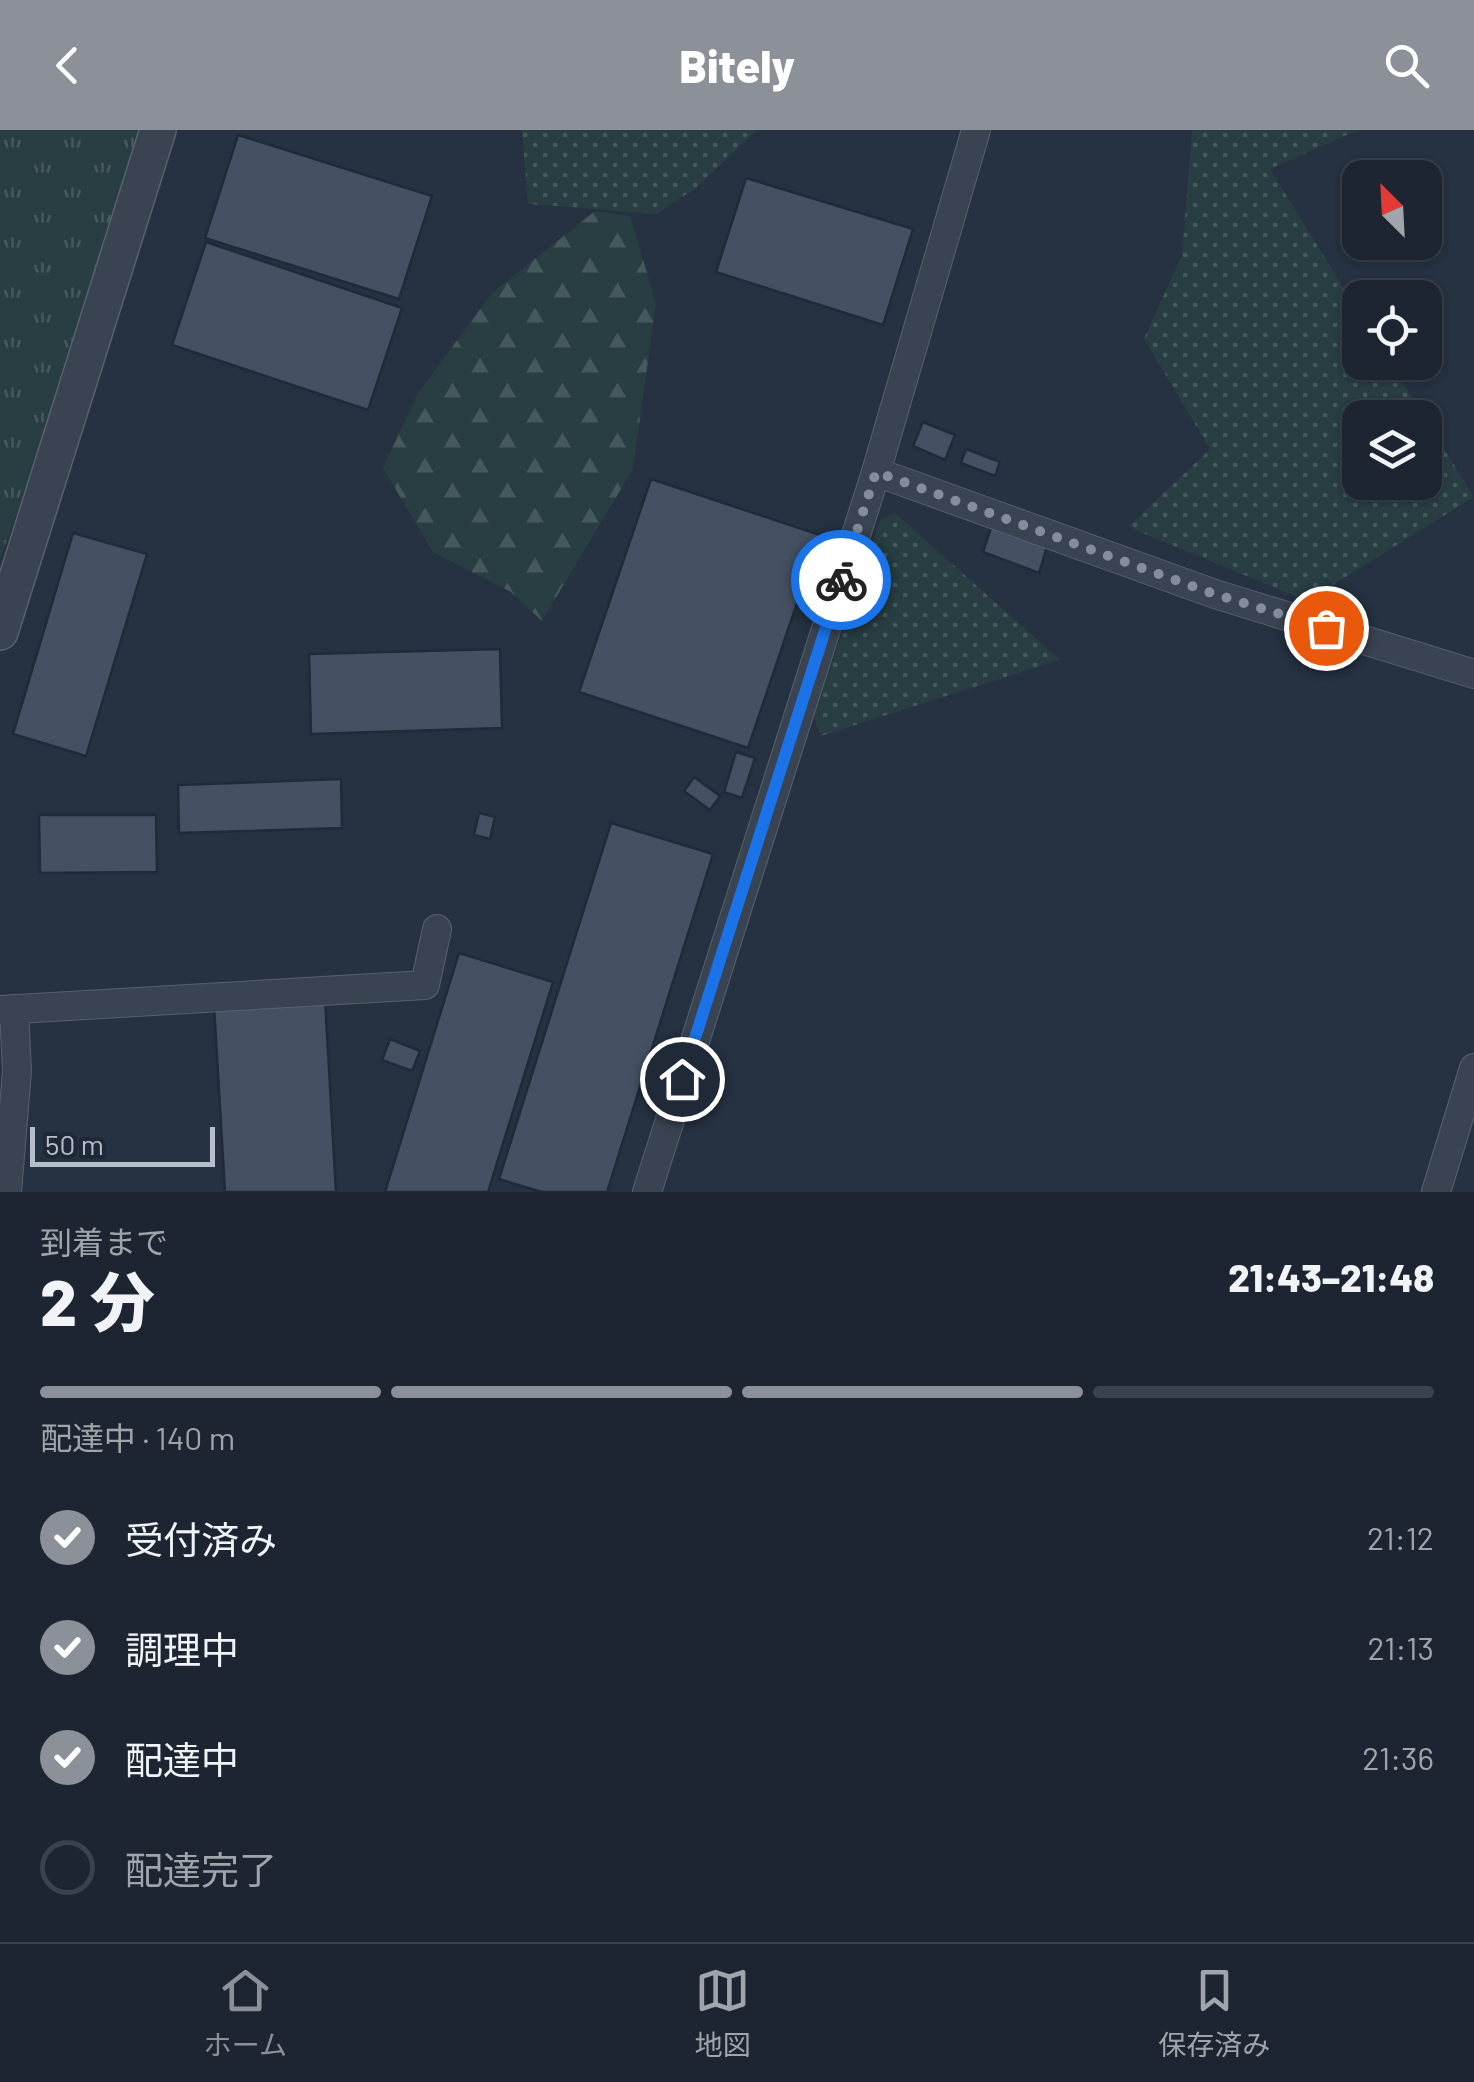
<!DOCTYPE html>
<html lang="ja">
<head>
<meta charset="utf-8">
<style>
	:root { --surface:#1c2531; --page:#252d39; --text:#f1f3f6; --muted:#a0a5ab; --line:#3a424d; --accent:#8c9099 }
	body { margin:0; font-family:Barlow,"Noto Sans JP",sans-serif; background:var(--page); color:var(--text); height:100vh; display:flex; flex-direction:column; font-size:38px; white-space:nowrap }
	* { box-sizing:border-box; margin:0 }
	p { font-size:32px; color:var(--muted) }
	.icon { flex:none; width:55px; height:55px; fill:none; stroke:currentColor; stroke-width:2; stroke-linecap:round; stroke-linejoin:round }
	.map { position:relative; height:1062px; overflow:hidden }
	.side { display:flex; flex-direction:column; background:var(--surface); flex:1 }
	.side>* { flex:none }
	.needle { width:65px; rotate:336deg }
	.fabs { position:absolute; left:1342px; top:30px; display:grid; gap:20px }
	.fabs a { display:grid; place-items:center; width:100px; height:100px; border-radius:20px; background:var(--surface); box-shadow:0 2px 8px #0004,0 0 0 2px var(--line); font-size:50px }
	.scale { position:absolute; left:30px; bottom:25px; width:185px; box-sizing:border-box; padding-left:10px; border:5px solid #b7becb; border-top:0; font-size:28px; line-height:35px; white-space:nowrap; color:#b7becb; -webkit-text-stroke:8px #1f2836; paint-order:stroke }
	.pin { position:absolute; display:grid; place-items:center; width:85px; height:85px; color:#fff; margin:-42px; border:5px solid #fff; border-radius:50%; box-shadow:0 2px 10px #0007 }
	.courier { position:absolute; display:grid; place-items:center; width:100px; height:100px; margin:-50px; border:8px solid #1a73e8; border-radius:50%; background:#fff; color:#222; box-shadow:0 2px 12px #0007 }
	.summary em { font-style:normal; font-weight:800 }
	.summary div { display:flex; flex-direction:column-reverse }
	.summary { display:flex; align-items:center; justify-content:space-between; height:170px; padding:0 40px }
	h1 { font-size:65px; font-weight:800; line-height:75px }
	.bar { display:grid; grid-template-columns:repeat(4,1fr); gap:15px 10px; align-content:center; height:120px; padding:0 40px }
	.bar i { height:12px; border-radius:8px; background:var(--line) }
	.bar .active { background:var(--accent) }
	.bar p { grid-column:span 4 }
	ol { padding:0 40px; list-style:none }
	li { display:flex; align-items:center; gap:30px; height:110px }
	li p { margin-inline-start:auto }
	li .icon { padding:10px; border-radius:50%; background:var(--accent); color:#fff; stroke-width:4 }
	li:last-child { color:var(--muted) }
	li i { width:55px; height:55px; border:5px solid var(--line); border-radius:50% }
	header { display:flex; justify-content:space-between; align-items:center; height:130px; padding:0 40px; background:var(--accent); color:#fff; font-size:45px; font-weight:800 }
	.menu { display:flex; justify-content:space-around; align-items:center; height:140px; border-top:2px solid var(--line); background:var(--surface); font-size:28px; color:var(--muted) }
	.menu a { display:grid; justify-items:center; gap:5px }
	.menu .active { color:var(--accent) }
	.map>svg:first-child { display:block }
	.grass { fill:url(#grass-dots) }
	.forest { fill:url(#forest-firs) }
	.park { fill:url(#park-tufts) }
	.building { fill:#455163; stroke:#212a38; stroke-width:2.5 }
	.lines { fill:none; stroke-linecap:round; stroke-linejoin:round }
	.minor-casing { stroke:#58616e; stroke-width:30 }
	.tertiary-casing { stroke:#58616e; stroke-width:38 }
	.minor { stroke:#3a4351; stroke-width:28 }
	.tertiary { stroke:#3a4351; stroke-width:35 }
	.done { stroke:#848d9b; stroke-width:10; stroke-dasharray:0 18 }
	.route { stroke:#1a73e8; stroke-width:12 }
</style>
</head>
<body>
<header><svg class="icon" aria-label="back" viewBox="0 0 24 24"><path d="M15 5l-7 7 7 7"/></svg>Bitely<svg class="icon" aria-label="search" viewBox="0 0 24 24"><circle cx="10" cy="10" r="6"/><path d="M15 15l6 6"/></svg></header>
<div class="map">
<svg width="1474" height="1062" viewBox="0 0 1474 1062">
	<defs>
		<pattern id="grass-dots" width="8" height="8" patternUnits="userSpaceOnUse" patternTransform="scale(2.5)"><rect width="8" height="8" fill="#283e42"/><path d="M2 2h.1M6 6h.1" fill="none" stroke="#45585c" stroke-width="1.8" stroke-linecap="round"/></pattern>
		<pattern id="forest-firs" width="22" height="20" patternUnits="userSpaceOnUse" patternTransform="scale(2.5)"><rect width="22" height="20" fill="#283e42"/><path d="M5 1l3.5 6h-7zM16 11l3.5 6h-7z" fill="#45585c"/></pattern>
		<pattern id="park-tufts" width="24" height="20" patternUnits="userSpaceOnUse" patternTransform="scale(2.5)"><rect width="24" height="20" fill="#283e42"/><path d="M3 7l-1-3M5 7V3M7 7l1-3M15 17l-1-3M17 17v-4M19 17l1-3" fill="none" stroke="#45585c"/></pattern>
	</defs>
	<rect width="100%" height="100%" fill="#263141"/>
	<g class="grass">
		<path d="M522 0H757L695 59 656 84 528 74Z"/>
		<path d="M1192 0H1358L1270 39 1360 184V232L1390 233 1425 288H1360V352H1425V288L1474 367 1307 471 1128 397 1210 319 1144 209 1182 125Z"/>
		<path d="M895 383 1060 530 821 606 814 586 880 390Z"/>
	</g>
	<path class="forest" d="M595 81 630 86 656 173 633 339 542 491 511 462 433 422 383 338 418 263 493 162Z"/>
	<path class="park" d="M0 0H152L0 430Z"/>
	<g class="building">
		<path d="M238 5 432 66 399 169 205 108Z"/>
		<path d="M746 48 913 99 883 195 716 142Z"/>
		<path d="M206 112 402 178 368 280 172 215Z"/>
		<path d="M923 292 955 305 945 330 913 316Z"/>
		<path d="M966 319 1000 332 995 346 961 333Z"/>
		<path d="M651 349 820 405 748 618 579 562Z"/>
		<path d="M992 395 1048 413 1039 443 983 422Z"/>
		<path d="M73 403 147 424 86 626 13 604Z"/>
		<path d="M500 519 502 598 311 604 309 524Z"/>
		<path d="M736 622 755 628 742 668 724 662Z"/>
		<path d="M694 647 720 666 710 680 684 661Z"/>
		<path d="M341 649 342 698 179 703 178 655Z"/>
		<path d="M479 683 495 687 490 709 474 705Z"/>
		<path d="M39 685H156L157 742 40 743Z"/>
		<path d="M611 693 713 724 607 1062H542L499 1049Z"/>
		<path d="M459 823 553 852 488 1062H385Z"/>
		<path d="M325 869 336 1062H225L214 876Z"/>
		<path d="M390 909 420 921 412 941 382 930Z"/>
	</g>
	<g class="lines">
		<g class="minor-casing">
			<g id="minor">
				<path d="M876 342 1215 464 1474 544"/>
				<path d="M0 880 425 855 437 799"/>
				<path d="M7 1062 17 941 14 879"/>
				<path d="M647 1062 876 342 976 0"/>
				<path d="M1436 1062 1474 938"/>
			</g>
		</g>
		<g class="tertiary-casing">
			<path id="tertiary" d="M0 502 158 0"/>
		</g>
		<use href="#minor" class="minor"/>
		<use href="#tertiary" class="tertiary"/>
	</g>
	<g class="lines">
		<path class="done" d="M841 450 876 342 1214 464 1326 498"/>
		<path class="route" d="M682 949 841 450"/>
	</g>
</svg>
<div class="fabs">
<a><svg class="needle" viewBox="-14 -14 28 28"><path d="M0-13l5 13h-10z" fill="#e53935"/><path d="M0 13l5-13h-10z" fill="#a0a5ab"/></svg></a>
<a><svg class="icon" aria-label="locate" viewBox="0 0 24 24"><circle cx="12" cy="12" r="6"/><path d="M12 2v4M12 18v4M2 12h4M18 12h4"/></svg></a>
<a><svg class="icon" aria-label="layers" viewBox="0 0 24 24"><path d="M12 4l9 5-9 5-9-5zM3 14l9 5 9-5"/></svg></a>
</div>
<div class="scale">50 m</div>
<div class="pin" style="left:1326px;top:498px;background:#ea580c"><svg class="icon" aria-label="bag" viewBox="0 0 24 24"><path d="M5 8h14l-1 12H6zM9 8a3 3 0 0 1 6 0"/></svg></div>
<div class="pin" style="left:682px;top:949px;background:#1f2937"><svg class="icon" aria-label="home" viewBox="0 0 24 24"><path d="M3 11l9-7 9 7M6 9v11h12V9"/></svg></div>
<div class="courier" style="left:841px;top:450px"><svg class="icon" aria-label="bike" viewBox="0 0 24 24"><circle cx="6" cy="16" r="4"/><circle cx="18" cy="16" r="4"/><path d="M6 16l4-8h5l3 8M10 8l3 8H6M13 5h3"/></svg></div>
</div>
<section class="side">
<div class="summary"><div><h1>2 分</h1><p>到着まで</p></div><em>21:43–21:48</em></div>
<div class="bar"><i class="active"></i><i class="active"></i><i class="active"></i><i></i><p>配達中 · 140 m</p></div>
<ol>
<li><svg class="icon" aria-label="check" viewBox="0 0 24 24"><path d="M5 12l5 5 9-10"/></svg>受付済み<p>21:12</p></li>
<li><svg class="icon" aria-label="check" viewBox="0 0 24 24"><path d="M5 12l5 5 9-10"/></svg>調理中<p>21:13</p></li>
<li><svg class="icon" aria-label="check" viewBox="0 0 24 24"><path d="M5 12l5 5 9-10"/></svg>配達中<p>21:36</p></li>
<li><i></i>配達完了</li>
</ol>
</section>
<nav class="menu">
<a class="active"><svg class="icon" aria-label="home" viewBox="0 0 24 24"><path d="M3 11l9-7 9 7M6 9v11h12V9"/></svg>ホーム</a>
<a><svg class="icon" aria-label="map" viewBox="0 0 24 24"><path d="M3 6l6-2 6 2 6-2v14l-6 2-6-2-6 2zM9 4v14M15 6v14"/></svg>地図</a>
<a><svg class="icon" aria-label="saved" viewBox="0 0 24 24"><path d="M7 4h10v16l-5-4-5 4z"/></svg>保存済み</a>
</nav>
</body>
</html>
